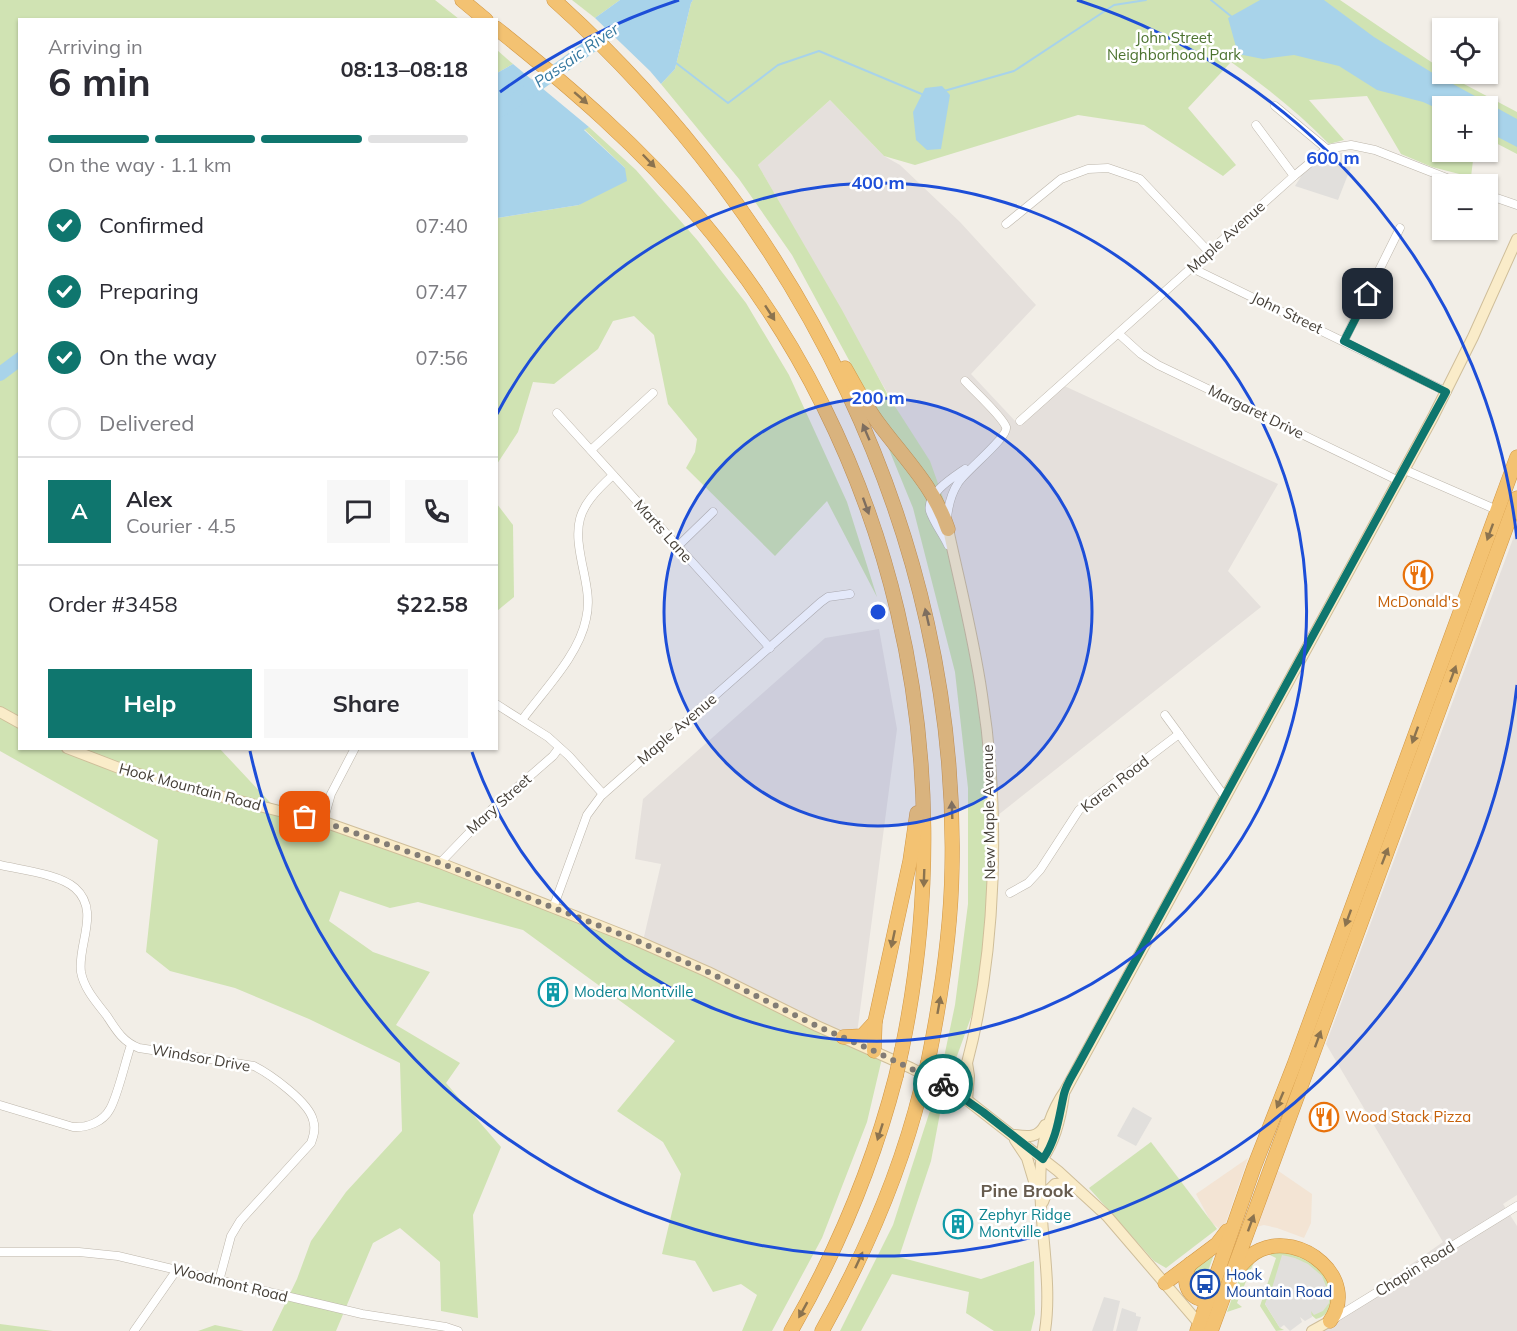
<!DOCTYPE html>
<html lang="en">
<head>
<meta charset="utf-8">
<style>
	:root { --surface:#fff; --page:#f7f7f7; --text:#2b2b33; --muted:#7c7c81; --line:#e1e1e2; --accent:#0f766e }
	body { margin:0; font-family:Mulish,sans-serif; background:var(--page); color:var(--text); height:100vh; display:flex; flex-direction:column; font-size:22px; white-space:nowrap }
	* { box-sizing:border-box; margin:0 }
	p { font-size:20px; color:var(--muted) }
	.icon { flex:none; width:33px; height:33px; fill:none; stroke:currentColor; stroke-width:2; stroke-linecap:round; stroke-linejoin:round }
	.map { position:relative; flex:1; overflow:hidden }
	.panel { position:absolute; left:18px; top:18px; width:480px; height:732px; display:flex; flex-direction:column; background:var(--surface); border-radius:0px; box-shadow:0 2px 4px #0004 }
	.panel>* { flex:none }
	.tools { position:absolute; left:1432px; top:18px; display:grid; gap:12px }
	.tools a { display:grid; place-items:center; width:66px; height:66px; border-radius:0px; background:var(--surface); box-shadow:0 2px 4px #0004; font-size:30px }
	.pin { position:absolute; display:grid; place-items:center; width:51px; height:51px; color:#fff; margin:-26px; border-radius:12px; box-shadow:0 3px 9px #0006 }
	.courier { position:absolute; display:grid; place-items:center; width:60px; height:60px; margin:-30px; border:4px solid #0f766e; border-radius:50%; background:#fff; color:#222; box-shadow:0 2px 8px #0007 }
	.headline em { font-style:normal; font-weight:700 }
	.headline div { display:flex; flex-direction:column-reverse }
	.headline { display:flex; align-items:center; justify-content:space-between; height:102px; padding:0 30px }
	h1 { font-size:39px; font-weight:700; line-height:45px }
	.bar { display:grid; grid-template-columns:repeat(4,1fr); gap:9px 6px; align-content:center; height:72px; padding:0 30px }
	.bar i { height:8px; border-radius:4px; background:var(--line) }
	.bar .on { background:var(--accent) }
	.bar p { grid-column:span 4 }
	.line { display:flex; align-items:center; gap:15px; padding:0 30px; border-top:2px solid var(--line) }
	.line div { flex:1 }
	.round { display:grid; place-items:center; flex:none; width:63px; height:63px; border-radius:0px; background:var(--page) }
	ol { padding:0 30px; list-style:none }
	li { display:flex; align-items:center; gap:18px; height:66px }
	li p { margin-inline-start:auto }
	li .icon { padding:6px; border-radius:50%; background:var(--accent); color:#fff; stroke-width:4 }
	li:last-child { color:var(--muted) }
	li i { width:33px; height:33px; border:3px solid var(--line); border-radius:50% }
	.cta { display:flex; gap:12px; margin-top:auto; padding:12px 30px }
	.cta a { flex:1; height:69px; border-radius:0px; background:var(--accent); color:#fff; font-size:24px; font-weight:700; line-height:69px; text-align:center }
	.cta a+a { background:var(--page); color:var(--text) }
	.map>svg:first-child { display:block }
	.commercial { fill:#f3e4d4 }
	.industrial { fill:#e5e0dc }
	.green { fill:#d0e3b3 }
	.parking { fill:#e1dfdc }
	.water { fill:#a8d3ea }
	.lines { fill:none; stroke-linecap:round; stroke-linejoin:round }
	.stream { stroke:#a8d3ea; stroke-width:2 }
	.river { stroke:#a8d3ea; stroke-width:14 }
	.street-casing { stroke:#bdb6ab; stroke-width:9 }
	.secondary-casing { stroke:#cfbe9a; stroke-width:12 }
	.highway-casing { stroke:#d19643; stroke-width:15 }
	.street { stroke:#fff; stroke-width:8 }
	.secondary { stroke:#faecc9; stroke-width:10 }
	.highway { stroke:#f3c272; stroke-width:14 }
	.highway-bridge-casing { stroke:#d19643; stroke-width:15; stroke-linecap:butt }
	.highway-bridge { stroke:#f3c272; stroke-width:14 }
	.oneway { fill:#8b734f }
	.done { stroke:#827c75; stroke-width:6; stroke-dasharray:0 10.8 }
	.route { stroke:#0f766e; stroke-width:8 }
	.ring { fill:none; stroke:#1d4ed8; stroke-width:3 }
	.labels { text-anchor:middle; stroke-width:5; stroke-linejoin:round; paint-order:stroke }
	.park-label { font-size:15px; fill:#4b722f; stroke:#fff }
	.street-label { font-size:15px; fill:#453f37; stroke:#fff }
	.food-label { font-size:15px; fill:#c56008; stroke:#fff }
	.culture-label { font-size:15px; fill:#0d838f; stroke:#fff; text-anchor:start }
	.transit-label { font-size:15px; fill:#164399; stroke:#fff; text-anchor:start }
	.water-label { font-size:16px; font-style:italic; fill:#3679a0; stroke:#fff }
	.quarter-label { font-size:18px; font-weight:bold; fill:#675c4f; stroke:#fff }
	.centre { fill:#1d4ed8; stroke:#fff; stroke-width:3 }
	.ring-label { font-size:18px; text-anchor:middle; font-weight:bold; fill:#1d4ed8; stroke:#fff; stroke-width:5; stroke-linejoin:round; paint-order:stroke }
</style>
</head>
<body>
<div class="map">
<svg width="1517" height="1331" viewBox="0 0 1517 1331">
	<rect width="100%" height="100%" fill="#f2eee7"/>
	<g class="commercial">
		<path d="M1248 1158 1226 1222 1222 1231 1211 1222 1196 1194Z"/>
		<path d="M1277 1170 1312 1194 1311 1223 1304 1238 1277 1228 1264 1225 1256 1227Z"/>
	</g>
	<g class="industrial">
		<path d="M830 100 884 156 900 165 960 222 1036 305 971 374 1017 423 1060 384 1278 484 1228 571 1261 607 993 819 951 520 940 492 905 424 758 165Z"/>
		<path d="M1517 528V1195L1503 1204 1517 1226V1331H1316L1443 1242 1326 1044Z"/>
		<path d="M879 629 897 729 856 1041 643 941 661 864 635 859 643 799 825 638Z"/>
	</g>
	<g class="green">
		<path d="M0 0H435L459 19 20 20V748L220 749 280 813 384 841 643 941 883 1054 867 1122 822 1238 772 1331H742L757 1295 741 1284 713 1292 695 1261 662 1254 681 1174 663 1142 617 1111 675 1041 523 930 418 902 390 908 340 891 329 921 373 952 430 972 396 1025 460 1063 446 1083 501 1147 473 1215 478 1318 441 1311 440 1262 400 1228 373 1243 336 1331H272L297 1279 311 1241 346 1192 402 1131 400 1063 309 1019 235 988 170 971 146 952 158 840 0 751Z"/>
		<path d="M572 0H620L595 18Z"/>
		<path d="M693 0H1340L1443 70V74H1448L1464 84 1517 112V154L1492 141 1488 143V106H1443V152H1474L1471 177 1432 167 1401 154 1367 96 1309 100 1344 140 1329 144C1299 113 1266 87 1231 62L1188 108 1236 165 1223 176 1144 125 1078 115 915 165 884 156 830 100 758 165 842 310 889 397 930 461 951 520 973 637 993 819 983 984 944 1092 931 1161 899 1257 981 1279 1034 1261 1035 1314 1031 1331H994L966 1313 969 1292 892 1274 861 1331H840L893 1225 938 1086 955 1005 968 904V788L955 672 913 508 863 386 792 255 739 179 661 84 675 69 691 3Z"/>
		<path d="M497 50 513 64 497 73Z"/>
		<path d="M589 127 636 170 698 241 746 303 789 375 847 502 877 597 827 501 775 556 686 468 695 452 697 439 668 404 654 335 634 316 613 321 598 349 554 384 533 382 518 432 497 464V218L579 205 625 168 584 129Z"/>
		<path d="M497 504 513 525 514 597 497 611Z"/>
		<path d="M1151 1142 1217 1229 1166 1268 1154 1261 1089 1188Z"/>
		<path d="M1271 1250 1298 1254 1323 1268 1335 1293C1331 1305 1329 1316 1316 1319L1310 1314 1311 1310 1323 1311 1275 1291 1265 1304 1280 1328 1284 1330 1276 1331 1260 1306 1276 1258 1268 1254 1254 1262 1237 1303 1242 1307 1227 1312 1242 1270 1246 1264Z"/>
		<path d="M1211 1255 1213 1257 1200 1294 1194 1290 1191 1270Z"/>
		<path d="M0 1324 53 1331H0Z"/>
		<path d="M215 1325 244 1331H198Z"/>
	</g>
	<g class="parking">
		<path d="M1341 153 1356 154 1338 200 1295 186 1302 175 1317 163Z"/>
		<path d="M1133 1107 1152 1118 1136 1146 1117 1136Z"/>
		<path d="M1282 1255 1295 1258 1308 1264 1322 1276 1329 1294V1303L1323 1311 1314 1315 1311 1311 1312 1317 1305 1321 1300 1317 1302 1322 1290 1331 1284 1325 1280 1328 1265 1304 1268 1295 1274 1291 1272 1288Z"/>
		<path d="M1104 1297 1120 1301 1113 1331H1092Z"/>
		<path d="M1122 1308 1136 1313V1316L1141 1317 1137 1331H1116Z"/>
	</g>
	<g class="water">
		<path d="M620 0H693L691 3 675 69 661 84 650 71 595 18Z"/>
		<path d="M1260 0H1324L1374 37 1431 72 1517 119V147L1488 132V106H1443V111L1423 102 1377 90 1339 66 1294 55 1263 59 1238 54 1228 18Z"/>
		<path d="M513 64 589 127 584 130 625 168 627 181 579 205 497 218V73Z"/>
		<path d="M942 86 950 95 941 149 927 150 916 140 913 112 925 88Z"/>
	</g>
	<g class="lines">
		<g class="stream">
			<path d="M1211 0 1232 17"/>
			<path d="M676 63 728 103 778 65 819 51 924 95"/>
			<path d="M944 91 1014 71 1114 5 1146 0"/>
		</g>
		<g class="river">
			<path d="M496 111 506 107 624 22"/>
			<path d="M0 374 20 359"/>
		</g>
		<g class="street-casing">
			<g id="street">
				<path d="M1275 106 1328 150"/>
				<path d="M1256 125 1294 176"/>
				<path d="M1488 195 1517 205"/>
				<path d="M1006 224 1061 179 1088 169 1108 168 1140 179 1209 252"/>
				<path d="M1192 268 1447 392"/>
				<path d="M1119 334 1141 354 1158 365 1399 481"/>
				<path d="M1344 341 1400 228"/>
				<path d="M557 413 770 648"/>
				<path d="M1020 421 1294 176 1323 152 1332 148 1351 145 1375 150 1462 184"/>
				<path d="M591 450 653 393"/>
				<path d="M1405 470 1497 510"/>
				<path d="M947 519C948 506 951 494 958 483 965 471 1009 437 1006 427 1002 416 974 391 965 381"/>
				<path d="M948 545C943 534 934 523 930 511 926 494 952 478 965 469"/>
				<path d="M678 546 713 512"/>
				<path d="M496 704 548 737 569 756 603 794"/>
				<path d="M1165 715 1225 797"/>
				<path d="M522 720C544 690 579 655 586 619 590 603 587 588 584 573 573 523 575 510 613 475"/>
				<path d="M323 822 331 794 355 748"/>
				<path d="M440 863 491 810 553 756 559 748"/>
				<path d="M0 865C21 870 59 874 75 888 101 911 77 945 81 972 84 989 97 1003 107 1016 116 1030 123 1042 139 1048L254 1066C270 1074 309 1102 313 1120 316 1128 314 1135 311 1143L240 1221 231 1236 219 1281"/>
				<path d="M1010 893 1028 883 1040 870 1079 810 1179 734"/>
				<path d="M553 908 587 815 601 796 821 602 828 597 850 594"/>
				<path d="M0 1105 73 1127C87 1128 103 1122 110 1109 118 1095 125 1062 131 1045"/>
				<path d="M0 1252H79L118 1256 362 1314 446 1327 458 1331"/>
				<path d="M1332 1320 1517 1206"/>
				<path d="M134 1331 176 1271"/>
			</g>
		</g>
		<g class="secondary-casing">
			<g id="secondary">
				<path d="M948 529C960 585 974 639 982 695 1000 810 997 950 967 1063L969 1076 967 1100"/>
				<path d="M0 712 20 723"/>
				<path d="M67 748 119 768 168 783 327 823 440 863 633 939 708 972 817 1026 911 1068 950 1088 967 1100 1058 1171 1107 1216 1203 1328"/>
				<path d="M950 1088 967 1063"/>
				<path d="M1015 1135C1028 1137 1038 1138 1045 1125"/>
				<path d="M1015 1140 1027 1158 1036 1188"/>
				<path d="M1043 1158C1056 1140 1061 1116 1064 1094"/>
				<path d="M1043 1202 1047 1192 1055 1184 1070 1183"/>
				<path d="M1045 1331C1057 1253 1016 1161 1065 1091L1433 417 1473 337 1517 239"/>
				<path d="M1312 1331 1330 1321"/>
			</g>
		</g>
		<g class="highway-casing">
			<g id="highway">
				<path d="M462 0 486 20"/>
				<path d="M554 0C799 220 959 536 952 868 951 934 941 998 928 1062"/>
				<path d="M496 28C570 87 640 147 701 220 896 451 963 756 902 1049"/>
				<path d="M845 368C856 387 866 407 879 424 905 459 934 487 948 529"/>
				<path d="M843 1037 862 1036 875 1022"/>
				<path d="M874 1051 875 1022 910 861 917 813"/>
				<path d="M1190 1264C1179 1285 1191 1303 1214 1300"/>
				<path d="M1236 1271C1243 1263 1250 1254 1260 1250 1301 1231 1360 1279 1330 1321"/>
				<path d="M1165 1283 1217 1244 1227 1231"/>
				<path d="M791 1331C837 1251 873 1165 896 1076"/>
				<path d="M822 1331C865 1254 900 1174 921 1089"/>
				<path d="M1197 1331 1254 1167 1294 1065 1517 457"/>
				<path d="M1211 1331 1517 498"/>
			</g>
		</g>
		<use href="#street" class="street"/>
		<use href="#secondary" class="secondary"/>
		<use href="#highway" class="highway"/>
		<g class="highway-bridge-casing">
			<g id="highway-bridge">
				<path d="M896 1076 902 1049"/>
				<path d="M921 1089 928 1062"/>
			</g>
		</g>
		<use href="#highway-bridge" class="highway-bridge"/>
	</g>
	<defs><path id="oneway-solid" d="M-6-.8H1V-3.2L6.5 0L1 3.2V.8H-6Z" transform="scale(1.5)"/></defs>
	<g class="oneway">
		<use href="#oneway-solid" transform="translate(581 98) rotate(41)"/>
		<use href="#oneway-solid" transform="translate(649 161) rotate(46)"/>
		<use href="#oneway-solid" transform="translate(770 313) rotate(57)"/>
		<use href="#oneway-solid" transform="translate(866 432) rotate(-113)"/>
		<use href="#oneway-solid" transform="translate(866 506) rotate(70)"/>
		<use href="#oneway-solid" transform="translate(1490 532) rotate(110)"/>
		<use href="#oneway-solid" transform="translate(927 617) rotate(-103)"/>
		<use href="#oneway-solid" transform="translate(1453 674) rotate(-70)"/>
		<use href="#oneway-solid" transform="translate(1415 735) rotate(110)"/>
		<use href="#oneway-solid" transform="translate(952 810) rotate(-92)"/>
		<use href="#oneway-solid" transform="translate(1385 856) rotate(-69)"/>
		<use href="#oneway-solid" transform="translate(924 878) rotate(92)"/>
		<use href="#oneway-solid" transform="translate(1348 918) rotate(110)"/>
		<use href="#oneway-solid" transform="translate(893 939) rotate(102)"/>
		<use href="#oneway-solid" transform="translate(939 1005) rotate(-80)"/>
		<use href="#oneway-solid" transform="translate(1318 1039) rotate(-70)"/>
		<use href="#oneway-solid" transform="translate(1280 1100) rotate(113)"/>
		<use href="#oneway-solid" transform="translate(880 1132) rotate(108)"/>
		<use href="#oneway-solid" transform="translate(1251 1223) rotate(-70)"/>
		<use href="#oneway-solid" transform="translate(859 1260) rotate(-65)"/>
		<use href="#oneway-solid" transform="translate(803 1310) rotate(119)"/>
	</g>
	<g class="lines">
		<path class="done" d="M305 817 327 823 440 863 633 939 708 972 817 1026 874 1051 943 1084"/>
		<path class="route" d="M943 1084 983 1112 1043 1159C1057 1139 1059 1116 1064 1094 1066 1085 1072 1076 1077 1067L1446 392 1344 341 1368 294"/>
	</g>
	<circle cx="878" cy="612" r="214" fill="#1d4ed8" fill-opacity=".12"/>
	<g class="ring">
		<circle cx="878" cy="612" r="214"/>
		<path d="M497 414A429 429 0 1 1 472 752"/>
		<path d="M1517 685A643 643 0 0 1 250 751M500 92A643 643 0 0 1 679 0M1077 0A643 643 0 0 1 1517 539"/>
	</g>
	<defs>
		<g id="restaurant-ring" transform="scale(1.5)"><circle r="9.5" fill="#fff" stroke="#e8710a" stroke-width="1.5"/><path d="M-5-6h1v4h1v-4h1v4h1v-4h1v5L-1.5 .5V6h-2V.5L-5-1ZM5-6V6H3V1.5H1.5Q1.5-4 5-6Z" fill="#e8710a"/></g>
		<g id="building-ring" transform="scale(1.5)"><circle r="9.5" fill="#fff" stroke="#0f9aa8" stroke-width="1.5"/><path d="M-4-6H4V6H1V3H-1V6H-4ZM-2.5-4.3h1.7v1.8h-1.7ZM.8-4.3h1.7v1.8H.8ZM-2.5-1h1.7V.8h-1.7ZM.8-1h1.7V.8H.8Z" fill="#0f9aa8"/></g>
		<g id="bus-ring" transform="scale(1.5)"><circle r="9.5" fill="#fff" stroke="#1a4fb4" stroke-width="1.5"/><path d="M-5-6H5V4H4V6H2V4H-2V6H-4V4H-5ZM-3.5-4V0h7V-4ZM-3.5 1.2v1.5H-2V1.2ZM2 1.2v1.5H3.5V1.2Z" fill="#1a4fb4"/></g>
	</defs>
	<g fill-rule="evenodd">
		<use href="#restaurant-ring" x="1418" y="575"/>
		<use href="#building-ring" x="553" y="992"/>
		<use href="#restaurant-ring" x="1324" y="1117"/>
		<use href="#building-ring" x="958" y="1224"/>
		<use href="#bus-ring" x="1205" y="1284"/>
	</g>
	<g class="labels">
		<g class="park-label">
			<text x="1174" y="43">John Street<tspan x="1174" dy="17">Neighborhood Park</tspan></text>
		</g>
		<g class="street-label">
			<text transform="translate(1226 237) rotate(-42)" y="5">Maple Avenue</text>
			<text transform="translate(1287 313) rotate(26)" y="5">John Street</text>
			<text transform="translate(1256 412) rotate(26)" y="5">Margaret Drive</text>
			<text transform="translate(663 531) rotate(48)" y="5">Marts Lane</text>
			<text transform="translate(677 729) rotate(-41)" y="5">Maple Avenue</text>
			<text transform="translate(1115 784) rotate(-38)" y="5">Karen Road</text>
			<text transform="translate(190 787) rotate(15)" y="5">Hook Mountain Road</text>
			<text transform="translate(499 804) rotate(-42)" y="5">Mary Street</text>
			<text transform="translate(989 812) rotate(-91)" y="5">New Maple Avenue</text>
			<text transform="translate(201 1058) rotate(10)" y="5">Windsor Drive</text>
			<text transform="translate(1415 1269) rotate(-32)" y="5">Chapin Road</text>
			<text transform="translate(230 1283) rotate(14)" y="5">Woodmont Road</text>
		</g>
		<g class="food-label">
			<text x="1418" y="607">McDonald's</text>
			<text x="1345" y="1122" text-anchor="start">Wood Stack Pizza</text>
		</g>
		<g class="culture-label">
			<text x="574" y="997">Modera Montville</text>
			<text x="979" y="1220">Zephyr Ridge<tspan x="979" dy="17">Montville</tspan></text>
		</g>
		<g class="transit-label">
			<text x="1226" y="1280">Hook<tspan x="1226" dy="17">Mountain Road</tspan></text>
		</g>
		<g class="water-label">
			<text transform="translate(576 55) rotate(-35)" y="6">Passaic River</text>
		</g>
		<g class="quarter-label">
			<text x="1027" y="1197">Pine Brook</text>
		</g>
	</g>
	<circle cx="878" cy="612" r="9" class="centre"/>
	<g class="ring-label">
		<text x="1333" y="164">600 m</text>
		<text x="878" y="189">400 m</text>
		<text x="878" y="404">200 m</text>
	</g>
</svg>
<div class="tools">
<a><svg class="icon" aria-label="locate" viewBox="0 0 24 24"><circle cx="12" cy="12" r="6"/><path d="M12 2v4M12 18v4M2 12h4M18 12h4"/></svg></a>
<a>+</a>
<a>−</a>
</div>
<div class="pin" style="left:305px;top:817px;background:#ea580c"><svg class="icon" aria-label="bag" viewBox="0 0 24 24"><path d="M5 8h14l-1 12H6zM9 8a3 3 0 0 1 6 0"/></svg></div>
<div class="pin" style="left:1368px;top:294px;background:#1f2937"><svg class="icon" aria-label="home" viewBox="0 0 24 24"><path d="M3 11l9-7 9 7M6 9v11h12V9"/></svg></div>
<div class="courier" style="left:943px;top:1084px"><svg class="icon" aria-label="bike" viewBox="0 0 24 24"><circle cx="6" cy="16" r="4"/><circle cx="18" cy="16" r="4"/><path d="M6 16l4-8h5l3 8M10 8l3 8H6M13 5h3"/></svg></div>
<section class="panel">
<div class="headline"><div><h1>6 min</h1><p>Arriving in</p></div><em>08:13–08:18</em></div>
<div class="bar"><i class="on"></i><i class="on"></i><i class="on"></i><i></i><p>On the way · 1.1 km</p></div>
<ol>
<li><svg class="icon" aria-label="check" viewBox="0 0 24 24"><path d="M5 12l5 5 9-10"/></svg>Confirmed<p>07:40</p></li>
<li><svg class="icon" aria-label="check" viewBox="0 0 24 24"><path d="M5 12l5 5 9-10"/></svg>Preparing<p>07:47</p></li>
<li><svg class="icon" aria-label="check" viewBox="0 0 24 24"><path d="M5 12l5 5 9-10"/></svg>On the way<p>07:56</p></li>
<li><i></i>Delivered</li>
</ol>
<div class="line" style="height:108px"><b class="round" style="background:var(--accent);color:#fff">A</b><div><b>Alex</b><p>Courier · 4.5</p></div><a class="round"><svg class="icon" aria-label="chat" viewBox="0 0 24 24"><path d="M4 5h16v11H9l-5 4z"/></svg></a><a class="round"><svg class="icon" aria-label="phone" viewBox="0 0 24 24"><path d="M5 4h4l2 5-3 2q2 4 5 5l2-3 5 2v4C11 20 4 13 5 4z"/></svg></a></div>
<div class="line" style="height:78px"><div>Order #3458</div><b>$22.58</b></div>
<div class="cta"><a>Help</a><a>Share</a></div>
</section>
</div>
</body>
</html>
